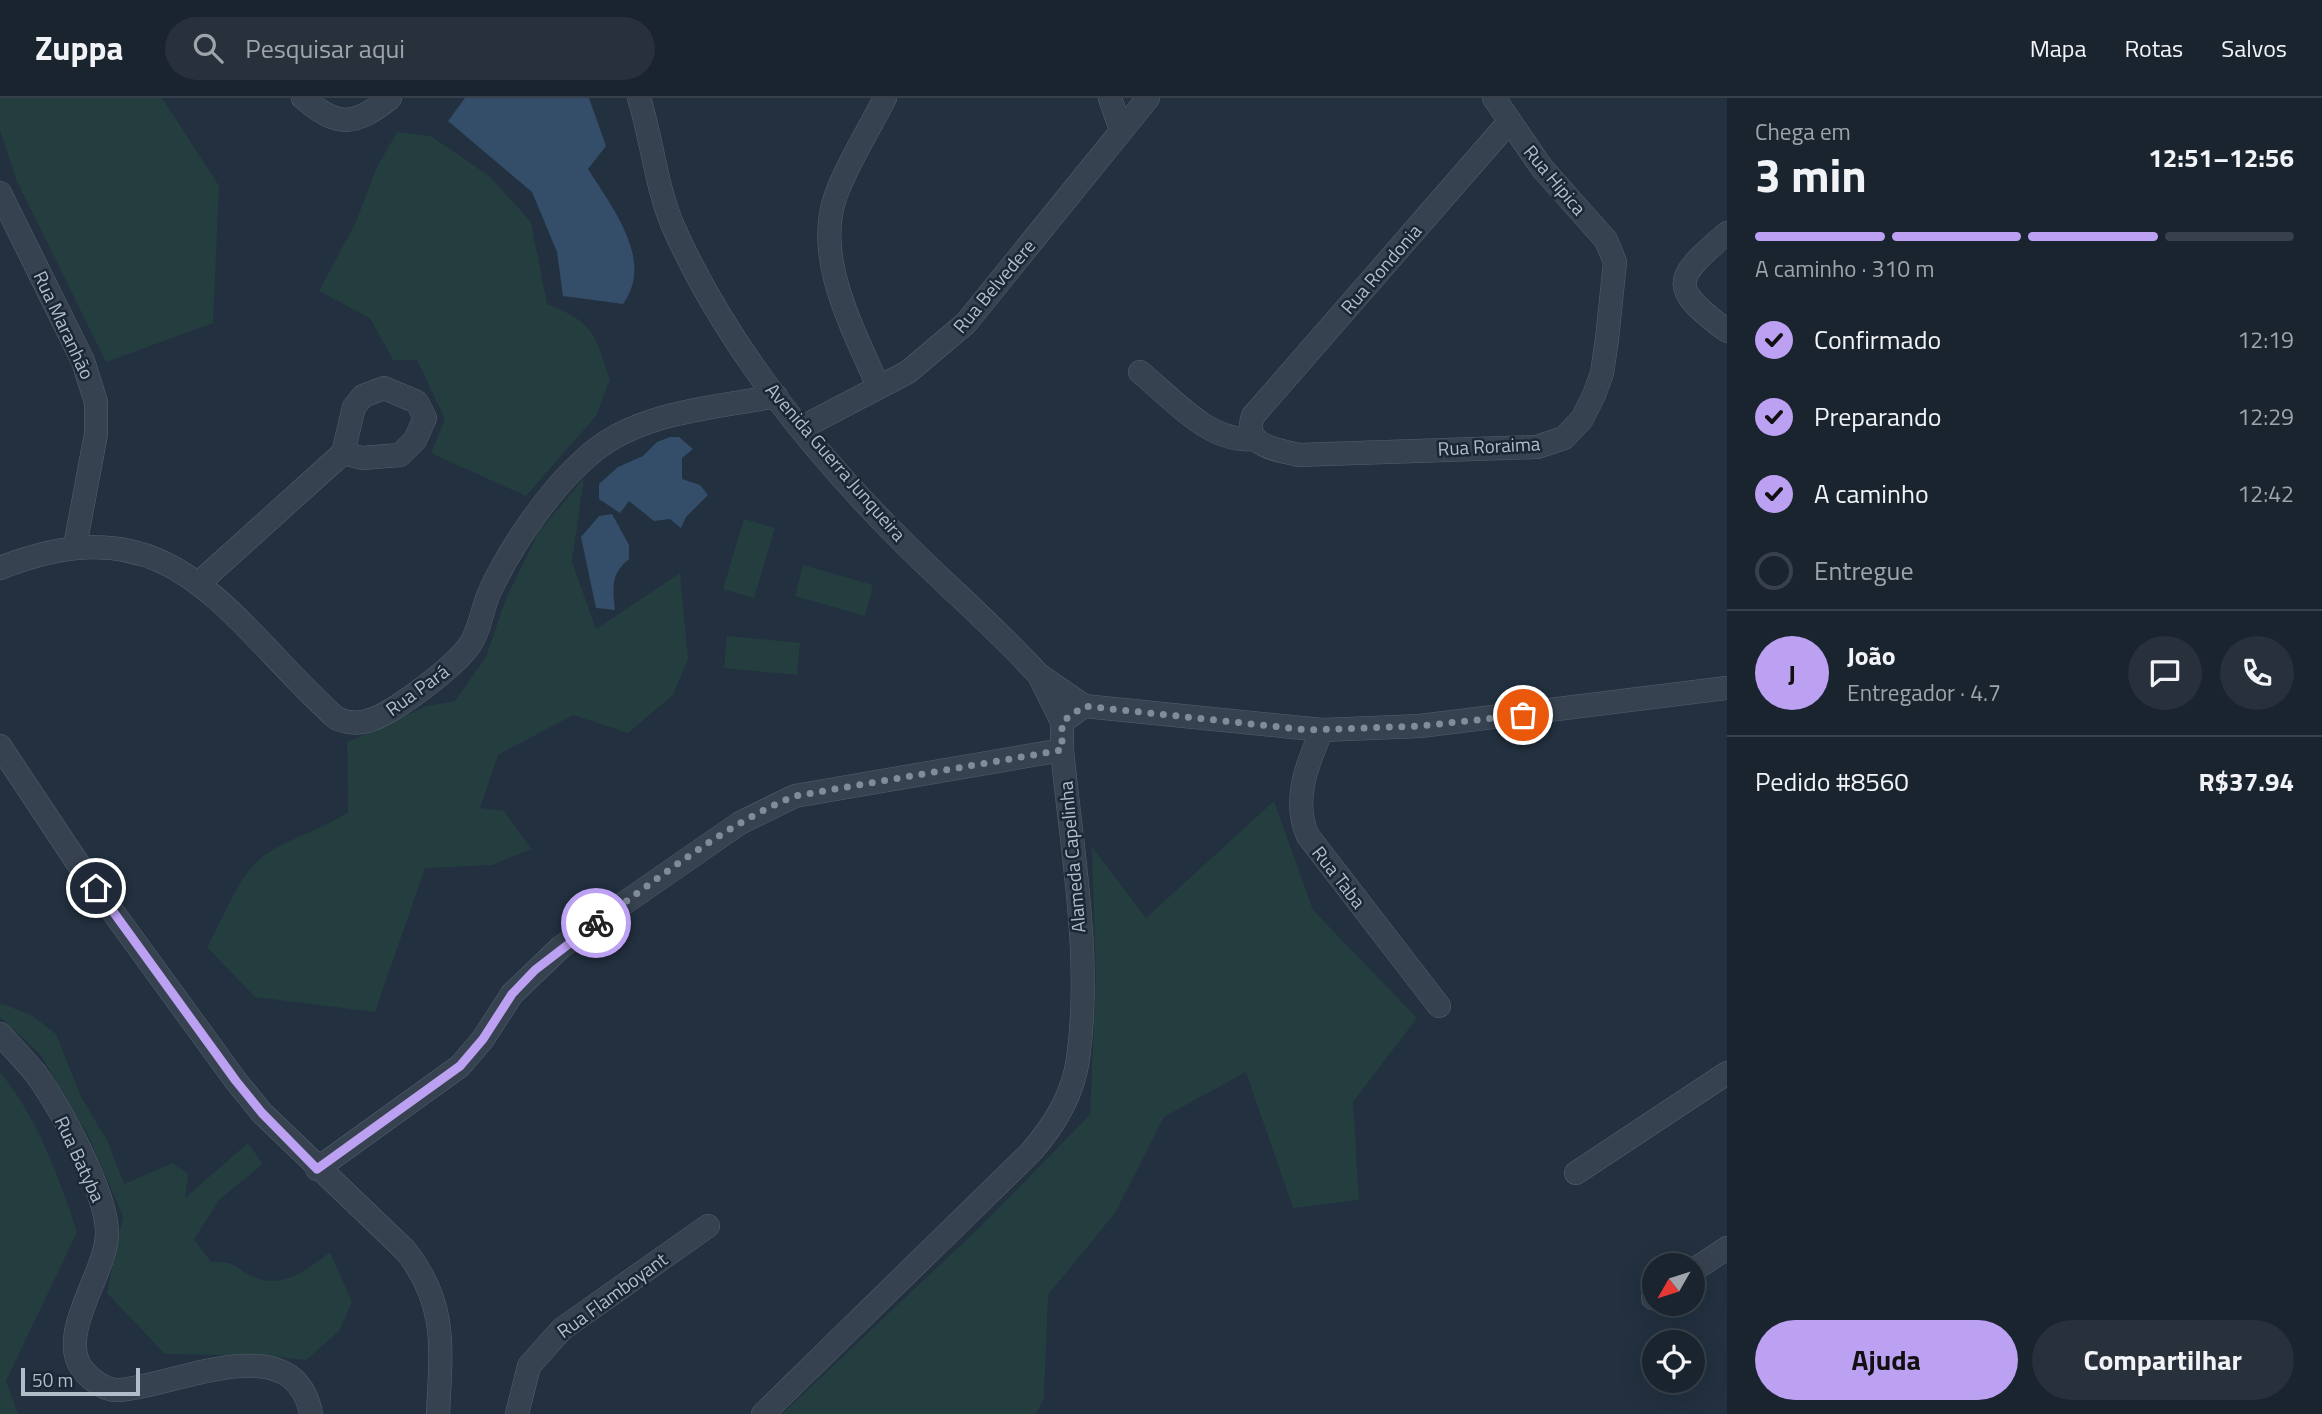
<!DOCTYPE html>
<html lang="pt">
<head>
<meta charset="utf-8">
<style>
	:root { --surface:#1a242f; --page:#27303b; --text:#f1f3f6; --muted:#9fa4aa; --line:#38414b; --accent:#bca0f2 }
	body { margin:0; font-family:"Titillium Web",sans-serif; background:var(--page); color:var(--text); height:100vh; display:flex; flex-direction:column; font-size:26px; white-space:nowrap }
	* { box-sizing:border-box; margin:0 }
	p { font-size:23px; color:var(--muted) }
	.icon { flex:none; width:38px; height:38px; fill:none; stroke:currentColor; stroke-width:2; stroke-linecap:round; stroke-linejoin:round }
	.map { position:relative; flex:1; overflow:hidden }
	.drawer { display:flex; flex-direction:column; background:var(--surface); width:595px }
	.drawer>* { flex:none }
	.needle { width:46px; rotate:231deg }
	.controls { position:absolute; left:1642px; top:1155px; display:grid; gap:14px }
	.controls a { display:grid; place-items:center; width:63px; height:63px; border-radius:50%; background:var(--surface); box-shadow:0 7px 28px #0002,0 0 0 2px var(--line); font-size:35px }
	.scale { position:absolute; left:21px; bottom:18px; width:119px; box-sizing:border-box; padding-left:7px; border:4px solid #b2bdca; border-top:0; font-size:19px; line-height:24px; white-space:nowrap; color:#b2bdca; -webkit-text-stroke:5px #1b2734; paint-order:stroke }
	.pin { position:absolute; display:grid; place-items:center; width:60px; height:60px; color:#fff; margin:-30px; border:4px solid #fff; border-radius:50%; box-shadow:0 2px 7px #0007 }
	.courier { position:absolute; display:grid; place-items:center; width:70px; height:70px; margin:-35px; border:5px solid #bca0f2; border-radius:50%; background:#fff; color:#222; box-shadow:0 2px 9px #0007 }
	.headline em { font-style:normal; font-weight:700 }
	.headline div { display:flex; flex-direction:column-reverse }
	.headline { display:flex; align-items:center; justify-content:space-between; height:119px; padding:0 28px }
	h1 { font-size:46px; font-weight:700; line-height:52px }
	.bar { display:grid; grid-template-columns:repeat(4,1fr); gap:10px 7px; align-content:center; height:84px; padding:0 28px }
	.bar i { height:9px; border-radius:5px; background:var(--line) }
	.bar .on { background:var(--accent) }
	.bar p { grid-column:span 4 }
	.line { display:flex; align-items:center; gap:18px; padding:0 28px; border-top:2px solid var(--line) }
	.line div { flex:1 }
	.round { display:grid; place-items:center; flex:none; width:74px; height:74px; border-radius:37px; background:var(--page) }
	ol { padding:0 28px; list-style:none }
	li { display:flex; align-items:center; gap:21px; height:77px }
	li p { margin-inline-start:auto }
	li .icon { padding:7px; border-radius:50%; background:var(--accent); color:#111; stroke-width:4 }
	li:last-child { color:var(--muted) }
	li i { width:38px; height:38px; border:4px solid var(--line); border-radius:50% }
	.button { display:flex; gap:14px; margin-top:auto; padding:14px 28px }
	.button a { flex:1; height:80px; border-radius:42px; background:var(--accent); color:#111; font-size:28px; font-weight:700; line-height:80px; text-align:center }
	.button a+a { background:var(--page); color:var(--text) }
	header { display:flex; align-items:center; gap:42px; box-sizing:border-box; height:98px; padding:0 35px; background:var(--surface); border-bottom:2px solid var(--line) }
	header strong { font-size:33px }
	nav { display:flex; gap:38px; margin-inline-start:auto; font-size:24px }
	.search { width:490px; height:63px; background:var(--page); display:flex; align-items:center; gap:18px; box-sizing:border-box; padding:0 24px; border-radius:38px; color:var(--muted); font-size:26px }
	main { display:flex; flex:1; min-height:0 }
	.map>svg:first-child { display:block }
	.green { fill:#243e40 }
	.water { fill:#344d68 }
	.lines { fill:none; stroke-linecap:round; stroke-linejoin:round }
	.minor-casing { stroke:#54606d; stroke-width:24 }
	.minor { stroke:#36424f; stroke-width:23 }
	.done { stroke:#808c99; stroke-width:7; stroke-dasharray:0 12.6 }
	.route { stroke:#bca0f2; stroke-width:9 }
	.labels { text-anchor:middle; stroke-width:5; stroke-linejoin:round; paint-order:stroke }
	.street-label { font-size:19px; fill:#b2bdca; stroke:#1b2734 }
</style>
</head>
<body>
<header>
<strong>Zuppa</strong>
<div class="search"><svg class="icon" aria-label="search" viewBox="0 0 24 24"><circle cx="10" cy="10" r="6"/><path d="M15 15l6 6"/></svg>Pesquisar aqui</div>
<nav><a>Mapa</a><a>Rotas</a><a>Salvos</a></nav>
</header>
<main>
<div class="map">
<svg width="1727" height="1316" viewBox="0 0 1727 1316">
	<rect width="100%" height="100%" fill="#22303f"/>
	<g class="green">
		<path d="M0 0H162L219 88 213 225 106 264 16 81 0 32Z"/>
		<path d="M397 34 431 38 489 78 531 124 547 206C595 225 594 235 610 281L596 318 526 398 431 355 445 321 417 262H393L370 220 319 193 356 124 377 69Z"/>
		<path d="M584 380 572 464 596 531 680 475 688 561 673 597 628 635 573 617 498 657 480 710 504 713 531 751 492 767 425 770 375 914 255 899 207 849C221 824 239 778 261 760 287 740 321 733 348 714L347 644 427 608 455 603 486 559 505 503 538 435Z"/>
		<path d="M744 421 775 430 754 500 723 491Z"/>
		<path d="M803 467 873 487 865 518 795 498Z"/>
		<path d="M727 538 800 545 797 577 724 570Z"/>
		<path d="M1274 703 1313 812 1417 920 1353 1004 1359 1102 1293 1110 1246 974 1164 1019 1115 1115 1048 1197 1044 1300 1036 1316H782L979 1130 1090 1017 1096 881 1092 749 1146 820Z"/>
		<path d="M3 906 33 918 56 936 81 999 108 1044 124 1086 172 1065 188 1076 185 1100 248 1045 263 1066 219 1102 194 1142 211 1164C244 1164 232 1171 256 1180 284 1191 309 1170 330 1154L352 1204 339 1233 306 1262 270 1258 165 1256 107 1195 123 1118 88 1037 40 956 0 919V907Z"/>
		<path d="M0 974C38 1021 58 1076 77 1134L6 1283 18 1316H0Z"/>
	</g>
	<g class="water">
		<path d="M465 0H589L606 48 588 71C612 109 655 163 623 206L563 198 557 154 532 94 448 23Z"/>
		<path d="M670 339H679L693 351 682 360V381L700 387 708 397 686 419 681 430 670 421 654 423 629 403 620 415 599 401V386L618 369 643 358 657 344Z"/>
		<path d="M612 416 629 447V461C610 477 613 489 615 512L596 510 581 439 599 418Z"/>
	</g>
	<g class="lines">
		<g class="minor-casing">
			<g id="minor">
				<path d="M303 0C339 31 356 27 390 0"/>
				<path d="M639 0C652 42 656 88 673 128 725 246 812 353 903 444 948 489 996 530 1039 577"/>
				<path d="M1110 0 1121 32"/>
				<path d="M1494 0 1542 70 1606 142 1615 164 1607 241 1602 275 1594 297 1582 321 1564 340 1537 349 1298 357C1276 351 1242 348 1253 318L1509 24"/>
				<path d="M0 95 83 263 96 304V336L75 448"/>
				<path d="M1727 135C1672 182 1669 189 1727 233"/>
				<path d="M1140 274C1173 301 1209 345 1253 341"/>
				<path d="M878 288C854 232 813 160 836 97 848 64 869 32 885 0"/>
				<path d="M801 330 908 274 966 225 1148 0"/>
				<path d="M0 470C174 401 223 517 336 620 345 624 357 626 367 623 392 617 454 569 469 548 480 533 482 510 490 493 512 446 553 386 594 353 643 313 716 310 776 298"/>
				<path d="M200 484 343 355 354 309 363 298 384 290 417 304 425 320 415 342 400 357 362 360 343 355"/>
				<path d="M1062 624 1039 577 1084 608"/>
				<path d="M1322 632C1307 666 1292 703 1308 738L1439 908"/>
				<path d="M0 648 81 770 236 983 262 1015 406 1153C448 1207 441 1251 438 1316"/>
				<path d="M0 936C12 949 25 962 36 976 60 1009 107 1095 107 1135 107 1175 55 1237 83 1272 91 1282 106 1293 119 1292 173 1289 294 1226 311 1316"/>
				<path d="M317 1071 460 968 483 941 512 896 561 849 740 725 795 698 1062 652"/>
				<path d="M1576 1075 1727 975"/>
				<path d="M1692 1173 1727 1150"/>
				<path d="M1653 1200H1654"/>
				<path d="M517 1316 529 1268 562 1231 708 1128"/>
				<path d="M763 1316 1030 1055C1054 1028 1073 997 1078 961 1092 860 1072 753 1062 652V624L1084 608 1322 632 1420 628 1727 590"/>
			</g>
		</g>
		<use href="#minor" class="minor"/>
	</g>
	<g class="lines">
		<path class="done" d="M596 825C660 780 723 727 795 698L1062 652V624L1084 608 1308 632 1420 628 1523 617"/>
		<path class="route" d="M96 790 236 983 262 1015 317 1071 460 968 483 941 512 896 535 872 596 825"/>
	</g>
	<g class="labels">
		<g class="street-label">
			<text transform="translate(1555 82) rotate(50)" y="7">Rua Hipica</text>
			<text transform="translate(1381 171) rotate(-49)" y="7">Rua Rondonia</text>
			<text transform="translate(994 188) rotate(-50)" y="7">Rua Belvedere</text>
			<text transform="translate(64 227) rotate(65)" y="7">Rua Maranhão</text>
			<text transform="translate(1489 348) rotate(-3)" y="7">Rua Roraima</text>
			<text transform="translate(836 364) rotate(49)" y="7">Avenida Guerra Junqueira</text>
			<text transform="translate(417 592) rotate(-36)" y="7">Rua Pará</text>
			<text transform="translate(1072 759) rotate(-95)" y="7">Alameda Capelinha</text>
			<text transform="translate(1339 779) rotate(52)" y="7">Rua Taba</text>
			<text transform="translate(80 1061) rotate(65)" y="7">Rua Batyba</text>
			<text transform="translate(612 1197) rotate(-36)" y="7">Rua Flamboyant</text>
		</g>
	</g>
</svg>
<div class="controls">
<a><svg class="needle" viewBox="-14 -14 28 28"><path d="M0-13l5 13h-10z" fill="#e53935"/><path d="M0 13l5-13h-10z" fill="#9fa4aa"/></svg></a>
<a><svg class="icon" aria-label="locate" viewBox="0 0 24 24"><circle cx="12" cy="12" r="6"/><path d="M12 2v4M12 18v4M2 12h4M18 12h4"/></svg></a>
</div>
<div class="scale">50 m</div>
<div class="pin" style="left:1523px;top:617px;background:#ea580c"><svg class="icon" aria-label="bag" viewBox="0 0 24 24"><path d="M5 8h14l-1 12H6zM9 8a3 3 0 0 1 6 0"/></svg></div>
<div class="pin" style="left:96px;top:790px;background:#1f2937"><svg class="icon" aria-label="home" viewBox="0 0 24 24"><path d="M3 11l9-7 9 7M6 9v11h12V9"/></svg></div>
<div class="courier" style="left:596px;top:825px"><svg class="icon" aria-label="bike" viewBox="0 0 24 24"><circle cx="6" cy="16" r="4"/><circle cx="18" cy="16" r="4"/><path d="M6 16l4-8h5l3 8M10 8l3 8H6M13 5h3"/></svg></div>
</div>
<section class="drawer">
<div class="headline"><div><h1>3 min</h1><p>Chega em</p></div><em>12:51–12:56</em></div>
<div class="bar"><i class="on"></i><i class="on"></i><i class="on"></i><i></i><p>A caminho · 310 m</p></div>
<ol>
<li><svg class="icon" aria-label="check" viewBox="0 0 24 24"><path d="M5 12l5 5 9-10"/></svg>Confirmado<p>12:19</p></li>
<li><svg class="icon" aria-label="check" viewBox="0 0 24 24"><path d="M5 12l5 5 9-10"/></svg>Preparando<p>12:29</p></li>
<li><svg class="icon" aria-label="check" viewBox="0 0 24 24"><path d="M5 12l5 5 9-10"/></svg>A caminho<p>12:42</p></li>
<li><i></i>Entregue</li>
</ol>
<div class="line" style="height:126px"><b class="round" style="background:var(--accent);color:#111">J</b><div><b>João</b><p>Entregador · 4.7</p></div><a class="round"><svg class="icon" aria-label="chat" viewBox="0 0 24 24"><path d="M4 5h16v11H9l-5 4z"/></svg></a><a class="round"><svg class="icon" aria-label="phone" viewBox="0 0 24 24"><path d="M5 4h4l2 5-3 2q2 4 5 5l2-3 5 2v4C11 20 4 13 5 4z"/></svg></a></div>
<div class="line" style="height:91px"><div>Pedido #8560</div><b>R$37.94</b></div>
<div class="button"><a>Ajuda</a><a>Compartilhar</a></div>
</section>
</main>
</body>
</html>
